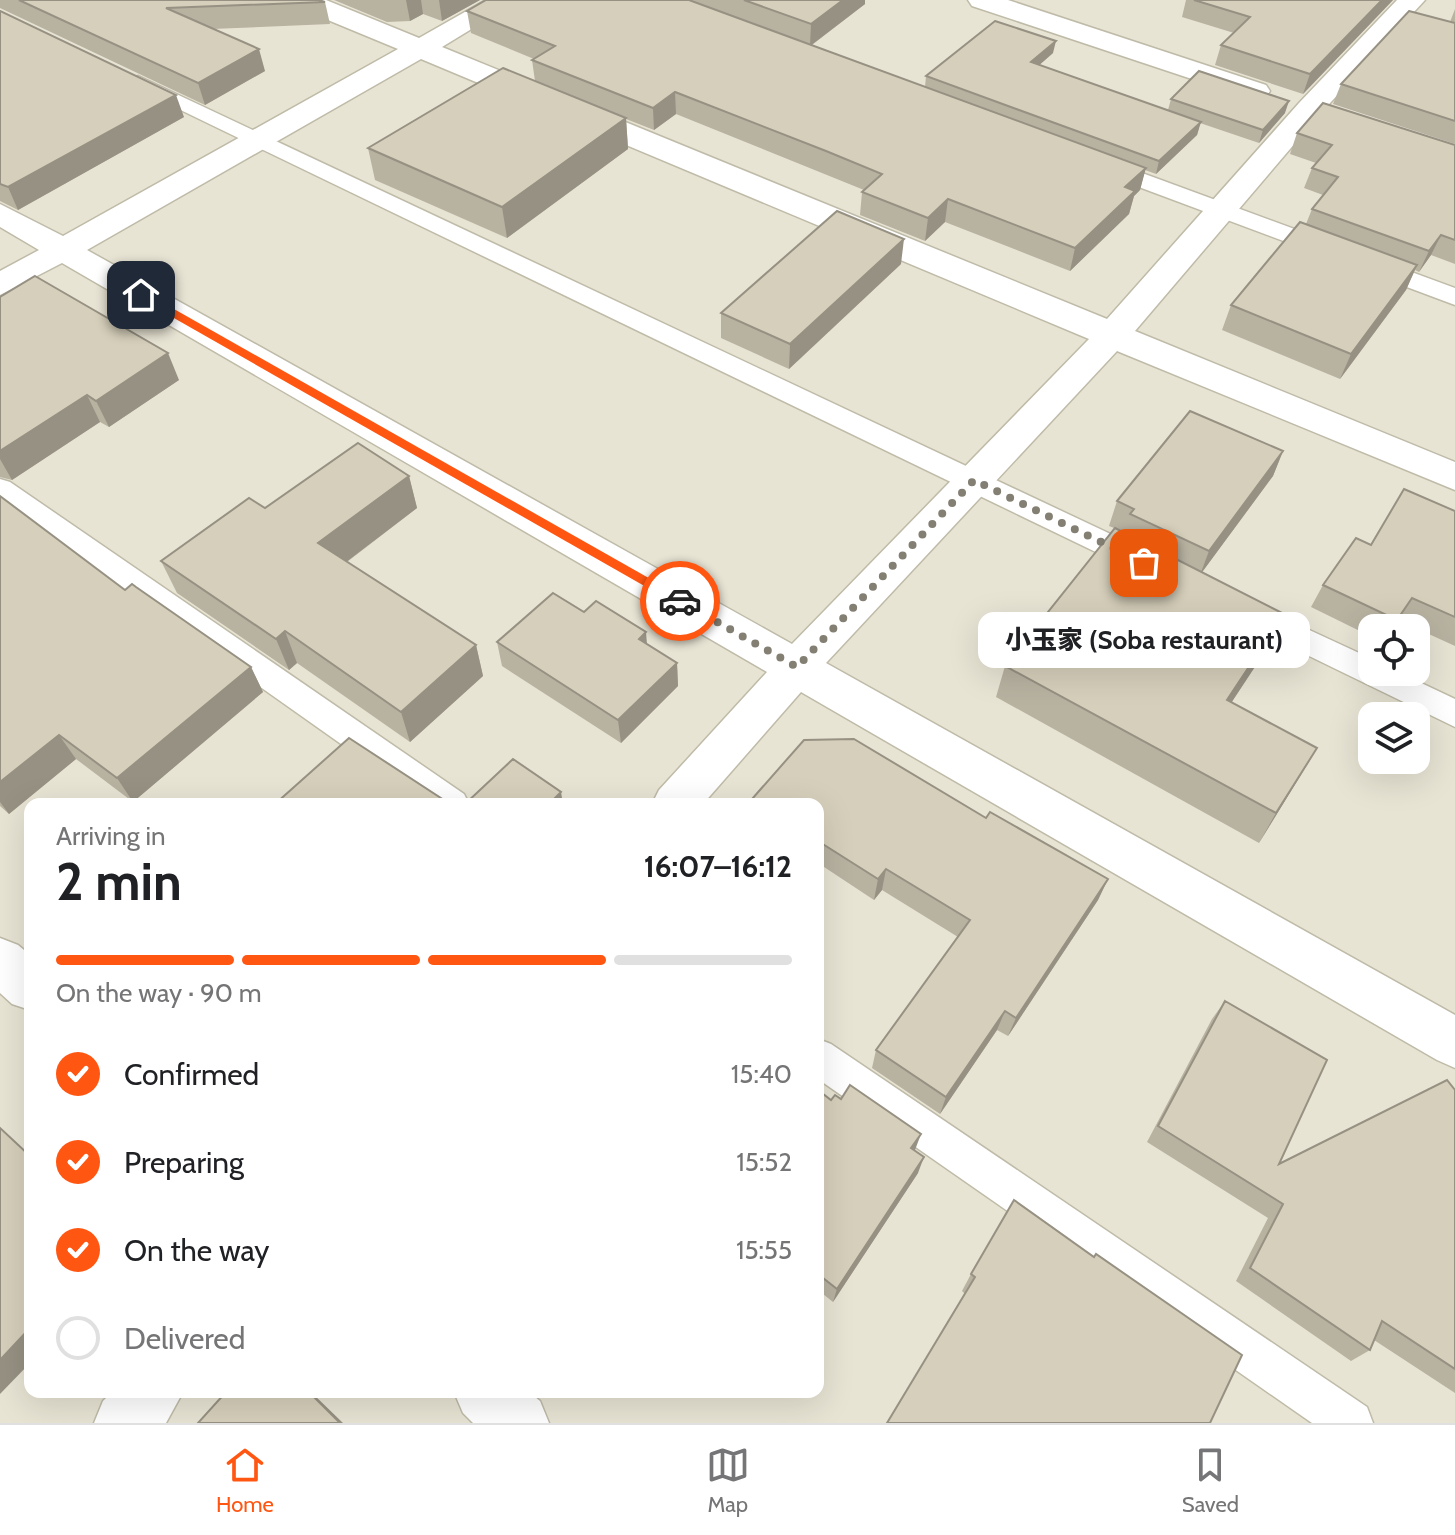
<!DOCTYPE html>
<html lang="en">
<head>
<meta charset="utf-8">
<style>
	:root { --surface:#fff; --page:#f6f6f6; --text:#202124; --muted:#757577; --line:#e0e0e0; --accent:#ff5612 }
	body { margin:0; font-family:Cabin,"Noto Sans JP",sans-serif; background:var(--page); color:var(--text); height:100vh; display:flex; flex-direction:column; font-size:30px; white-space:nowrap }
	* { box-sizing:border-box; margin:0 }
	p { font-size:26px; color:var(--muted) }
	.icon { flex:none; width:44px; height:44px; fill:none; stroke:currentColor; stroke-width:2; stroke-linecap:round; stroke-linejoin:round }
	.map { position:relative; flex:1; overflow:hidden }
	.side { position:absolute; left:24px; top:798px; width:800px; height:600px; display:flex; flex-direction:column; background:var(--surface); border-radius:16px; box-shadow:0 8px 32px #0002 }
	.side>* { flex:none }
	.buttons { position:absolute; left:1358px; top:614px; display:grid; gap:16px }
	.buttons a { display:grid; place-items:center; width:72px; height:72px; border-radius:16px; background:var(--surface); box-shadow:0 8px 32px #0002; font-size:40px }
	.pin { position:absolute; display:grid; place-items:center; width:68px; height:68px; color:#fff; margin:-34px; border-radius:16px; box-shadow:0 4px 12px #0006 }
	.courier { position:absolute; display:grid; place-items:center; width:80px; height:80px; margin:-40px; border:6px solid #ff5612; border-radius:50%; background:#fff; color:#222; box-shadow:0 2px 10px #0007 }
	.bubble { position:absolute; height:56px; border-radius:16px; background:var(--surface); box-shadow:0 8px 32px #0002; font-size:26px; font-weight:800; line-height:56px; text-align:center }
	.headline em { font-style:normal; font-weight:800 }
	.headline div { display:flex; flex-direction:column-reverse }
	.headline { display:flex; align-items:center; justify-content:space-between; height:136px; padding:0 32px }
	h1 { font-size:52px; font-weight:800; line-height:60px }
	.bar { display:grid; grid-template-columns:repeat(4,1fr); gap:12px 8px; align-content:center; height:96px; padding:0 32px }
	.bar i { height:10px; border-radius:6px; background:var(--line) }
	.bar .selected { background:var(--accent) }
	.bar p { grid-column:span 4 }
	ol { padding:0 32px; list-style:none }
	li { display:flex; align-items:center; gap:24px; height:88px }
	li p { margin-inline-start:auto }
	li .icon { padding:8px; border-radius:50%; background:var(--accent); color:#fff; stroke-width:4 }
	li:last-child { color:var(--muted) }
	li i { width:44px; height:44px; border:4px solid var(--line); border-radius:50% }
	.menu { display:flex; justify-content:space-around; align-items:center; height:112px; border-top:2px solid var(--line); background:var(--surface); font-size:22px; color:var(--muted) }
	.menu a { display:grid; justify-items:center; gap:4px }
	.menu .selected { color:var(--accent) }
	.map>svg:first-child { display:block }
	.residential { fill:#e8e4d4; fill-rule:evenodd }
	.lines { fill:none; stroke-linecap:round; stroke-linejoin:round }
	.lane-casing { stroke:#bfbba8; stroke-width:3 }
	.street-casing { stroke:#bfbba8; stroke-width:3 }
	.lane { fill:#fff; fill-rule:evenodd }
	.street { fill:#fff; fill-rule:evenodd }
	.wall { fill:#b8b2a1 }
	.shaded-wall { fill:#969183 }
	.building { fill:#d6cfbb; stroke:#969183; stroke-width:2 }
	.route { fill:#ff5612 }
	.done { stroke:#847f73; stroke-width:8; stroke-dasharray:0 14.4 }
</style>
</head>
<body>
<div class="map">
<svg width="1455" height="1423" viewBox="0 0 1455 1423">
	<rect width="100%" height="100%" fill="#f4f1e6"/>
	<path class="residential" d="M0 0H1455V1423H0ZM1372 628H1416V672H1372ZM1372 716H1416V760H1372ZM30 804H818V1392H30Z"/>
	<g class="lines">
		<g class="lane-casing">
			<g id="lane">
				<path d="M138 76 1153 554 1158 562 1153 570 1143 573 1133 570 131 86 128 82Z"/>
				<path d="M1104 159 1455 288V305L1096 171 1093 166 1096 161Z"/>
				<path d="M0 479 10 482 464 794 469 804H426L0 503Z"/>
				<path d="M1238 597 1372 659V672H1398L1455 699V727L1227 616 1223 608 1227 600Z"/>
				<path d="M818 1039 831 1044 1367 1407 1373 1423H1312L818 1079Z"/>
			</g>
		</g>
		<g class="street-casing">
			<g id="street">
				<path d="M290 0H326L419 38 486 0H519L442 47 1107 319 1299 103 1397 0H1425L1319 115 1135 331 1455 462V490L1117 351 826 663 1455 1015V1068L1437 1060 801 692 703 804H652L659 790 767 672 62 263 0 295V271L39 250 0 227V204L63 236 398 49 294 6ZM421 59 1089 339 792 644 87 250Z"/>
				<path d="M968 0H1008L1266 85 1270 91 1266 97H1246L972 6Z"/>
				<path d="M0 938 18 945 30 955V1010L12 1004 0 993Z"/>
				<path d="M112 1392H183L166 1423H94L103 1401Z"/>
				<path d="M454 1392H529L540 1401 549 1423H473L463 1413Z"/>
			</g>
		</g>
		<use href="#lane" class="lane"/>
		<use href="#street" class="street"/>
	</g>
	<g class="wall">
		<path d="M0 0H319L325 2 330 24 212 29 265 71 205 105 0 8Z"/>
		<path d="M334 0H480L442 21 423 14 410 21 387 22Z"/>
		<path d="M486 0H865V4L812 45 925 87 926 76 1053 53 1039 65 1168 110 1171 99 1285 113 1259 143 1200 123 1197 135 1156 174 1145 170 1140 190 1134 196 1129 214 1070 271 945 222 925 241 860 215 862 192 864 190 676 114 654 130 626 119 628 149 507 238 375 180 368 148 535 81 532 60 534 59 471 33 467 11Z"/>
		<path d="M1186 0H1393L1303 94 1215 65 1221 45 1234 33 1182 17Z"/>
		<path d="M1455 9V144L1333 104 1341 84 1450 22Z"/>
		<path d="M0 11 184 117 18 210 0 201Z"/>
		<path d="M1297 133 1455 145V264L1431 255 1419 272 1415 270 1406 290 1340 379 1222 330 1231 305 1306 224 1312 209 1323 195 1304 188 1312 168 1316 163 1290 154Z"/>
		<path d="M901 264 789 369 721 338V313Z"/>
		<path d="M0 297 179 380 109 427 100 422 12 480 0 477Z"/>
		<path d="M1283 451 1273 476 1202 572 1268 647 1231 703 1317 748 1259 843 996 697 1005 666 1114 528 1109 526 1117 501Z"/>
		<path d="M409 476 417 508 347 562 476 645 483 676 410 742 297 663 289 670 177 593 161 561 265 508Z"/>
		<path d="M0 496 125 590 251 667 263 692 133 802 76 759 9 814 0 806Z"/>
		<path d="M1455 511V646L1398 620 1393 628H1372V637L1311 607 1323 585 1371 545Z"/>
		<path d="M584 612 647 644 677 663 678 686 621 743 502 666 497 642Z"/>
		<path d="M854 739 986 818 990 812 1108 879 1098 900 1008 1036 997 1030 940 1114 872 1068 876 1050 958 937 882 890 874 900 818 863V804H752V799L804 740Z"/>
		<path d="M1225 1001 1279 1164 1455 1090V1393L1374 1340 1370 1350 1351 1361 1236 1281 1268 1218 1147 1142 1212 1019Z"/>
		<path d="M818 1090 831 1100 915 1151 918 1173 833 1302 818 1290Z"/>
		<path d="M1094 1257 1242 1355 965 1294 962 1291 971 1274Z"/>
	</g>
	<g class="shaded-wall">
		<path d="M406 0H421L423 14 410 21Z"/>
		<path d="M439 0H480L442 21Z"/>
		<path d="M843 0H865V4L810 46 811 24Z"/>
		<path d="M1382 0H1393L1303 94 1310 74Z"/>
		<path d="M1056 41 1053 53 1028 75 1031 62Z"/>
		<path d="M259 49 265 71 205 105 198 83Z"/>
		<path d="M675 92 676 114 654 130 653 108Z"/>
		<path d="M176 95 184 117 18 210 8 187Z"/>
		<path d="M1289 101 1285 113 1259 143 1263 130Z"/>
		<path d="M626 118 628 149 507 238 502 207Z"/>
		<path d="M1201 122 1197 135 1156 174 1159 161Z"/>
		<path d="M1146 168 1140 190 1134 196 1129 214 1070 271 1075 248 1125 187Z"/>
		<path d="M948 199 945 222 925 241 928 218Z"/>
		<path d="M1441 235 1431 255 1419 272 1429 251Z"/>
		<path d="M904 239 901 264 789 369 790 344Z"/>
		<path d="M1417 265 1406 290 1340 379 1351 354Z"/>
		<path d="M168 353 179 380 109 427 96 401Z"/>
		<path d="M87 395 100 422 12 480 0 459V451Z"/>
		<path d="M1283 451 1273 476 1200 575 1209 551Z"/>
		<path d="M409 476 417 508 329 575 318 543Z"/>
		<path d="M1284 614 1268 647 1212 732 1227 700Z"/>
		<path d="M285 631 297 663 289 670 276 639Z"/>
		<path d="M646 632 648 656 639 639Z"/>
		<path d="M476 645 483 676 410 742 401 712Z"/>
		<path d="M677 663 678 686 621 743 618 720Z"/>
		<path d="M251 667 263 692 133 802 117 778Z"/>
		<path d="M59 735 76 759 9 814 0 802V782Z"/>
		<path d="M1317 748 1299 778 1259 843 1276 813Z"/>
		<path d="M561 792 563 804H549Z"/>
		<path d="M886 869 882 890 874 900 878 879Z"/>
		<path d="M1108 879 1098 900 1008 1036 1016 1018Z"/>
		<path d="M1005 1011 997 1030 940 1114 946 1097Z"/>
		<path d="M921 1134 915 1150 906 1164 911 1148Z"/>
		<path d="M924 1157 918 1173 833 1302 837 1289Z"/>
		<path d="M30 1328V1363L0 1394V1360Z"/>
		<path d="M309 1392H311L343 1423H340Z"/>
	</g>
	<g class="building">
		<path d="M19 0H319L325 2 166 8 259 49 198 83Z"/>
		<path d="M486 0H689L1146 168 1125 187 1135 191 1075 248 948 199 928 218 862 192 882 174 826 151 675 92 653 108 532 60 555 46 467 11Z"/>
		<path d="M744 0H843L811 24Z"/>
		<path d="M1194 0H1382L1310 74 1221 45 1250 17Z"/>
		<path d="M0 11 176 95 8 187 0 184Z"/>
		<path d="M1409 11 1455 23V121L1341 84Z"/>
		<path d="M995 21 1056 41 1031 62 1201 122 1159 161 926 76Z"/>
		<path d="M503 68 626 118 502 207 368 148Z"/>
		<path d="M1199 71 1289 101 1263 130 1171 99Z"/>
		<path d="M1323 103 1455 145V240L1441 235 1429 251 1312 209 1338 177 1312 168 1332 145 1297 133Z"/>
		<path d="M837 211 904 239 790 344 721 313Z"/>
		<path d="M1300 222 1417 265 1351 354 1231 305Z"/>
		<path d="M35 276 168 353 96 401 87 395 0 451V297Z"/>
		<path d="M1190 411 1283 451 1209 551 1130 514 1134 509 1117 501Z"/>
		<path d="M358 443 409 476 318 543 476 645 401 712 285 631 276 639 161 561 249 498 265 508Z"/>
		<path d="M1404 489 1455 511V617L1412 598 1397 620 1323 585 1356 538 1371 545Z"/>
		<path d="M0 496 125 590 132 584 136 587 251 667 117 778 59 735 0 782Z"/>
		<path d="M1115 528 1284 614 1227 700 1317 748 1276 813 1005 666Z"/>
		<path d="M553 593 584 612 596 601 646 632 639 639 677 663 618 720 497 642Z"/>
		<path d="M349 738 450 804H275Z"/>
		<path d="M854 739 986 818 990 812 1108 879 1016 1018 1005 1011 946 1097 876 1050 970 920 886 869 878 879 818 841V804H761L752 799 804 740Z"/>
		<path d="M513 759 561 792 549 804H465Z"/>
		<path d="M1225 1001 1327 1060 1279 1164 1447 1080 1455 1090V1369L1382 1321 1370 1350 1250 1268 1283 1204 1158 1126Z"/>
		<path d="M850 1085 921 1134 911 1148 924 1157 837 1289 818 1274V1090L831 1100 835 1095 841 1099Z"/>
		<path d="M0 1128 30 1156V1328L0 1360Z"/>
		<path d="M1014 1200 1094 1257 1096 1254 1242 1355 1210 1423H887L975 1277 971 1274Z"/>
		<path d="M226 1392H309L340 1423H198Z"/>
	</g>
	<path class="route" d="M137 292H144L684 598V604H676L137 297Z"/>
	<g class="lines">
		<path class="done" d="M680 601 797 667 974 480 1144 563"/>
	</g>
</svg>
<div class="buttons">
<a><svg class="icon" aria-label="locate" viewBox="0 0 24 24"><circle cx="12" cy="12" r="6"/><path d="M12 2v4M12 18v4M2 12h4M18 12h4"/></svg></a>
<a><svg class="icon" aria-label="layers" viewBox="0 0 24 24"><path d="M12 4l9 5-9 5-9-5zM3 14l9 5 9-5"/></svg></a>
</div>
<div class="pin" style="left:1144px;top:563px;background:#ea580c"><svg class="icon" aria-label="bag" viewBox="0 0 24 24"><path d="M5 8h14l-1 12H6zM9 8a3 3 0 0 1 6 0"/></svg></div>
<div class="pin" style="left:141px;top:295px;background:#1f2937"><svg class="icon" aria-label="home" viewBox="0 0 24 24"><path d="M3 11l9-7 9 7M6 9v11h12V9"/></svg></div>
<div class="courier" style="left:680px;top:601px"><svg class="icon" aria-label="car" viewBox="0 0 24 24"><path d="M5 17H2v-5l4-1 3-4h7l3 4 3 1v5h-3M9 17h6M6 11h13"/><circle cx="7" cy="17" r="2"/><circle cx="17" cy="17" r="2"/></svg></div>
<div class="bubble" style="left:978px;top:612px;width:332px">小玉家 (Soba restaurant)</div>
<section class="side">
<div class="headline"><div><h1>2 min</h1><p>Arriving in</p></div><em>16:07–16:12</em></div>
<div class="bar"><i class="selected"></i><i class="selected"></i><i class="selected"></i><i></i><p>On the way · 90 m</p></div>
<ol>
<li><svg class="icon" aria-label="check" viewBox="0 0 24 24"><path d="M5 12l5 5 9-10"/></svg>Confirmed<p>15:40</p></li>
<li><svg class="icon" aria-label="check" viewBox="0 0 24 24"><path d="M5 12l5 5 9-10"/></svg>Preparing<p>15:52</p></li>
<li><svg class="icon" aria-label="check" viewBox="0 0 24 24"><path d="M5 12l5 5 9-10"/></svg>On the way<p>15:55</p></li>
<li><i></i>Delivered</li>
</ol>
</section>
</div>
<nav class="menu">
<a class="selected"><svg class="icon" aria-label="home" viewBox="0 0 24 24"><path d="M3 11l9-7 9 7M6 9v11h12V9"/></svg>Home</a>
<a><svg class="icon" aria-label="map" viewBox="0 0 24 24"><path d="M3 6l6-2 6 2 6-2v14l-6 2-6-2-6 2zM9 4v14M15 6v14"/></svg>Map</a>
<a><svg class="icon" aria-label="saved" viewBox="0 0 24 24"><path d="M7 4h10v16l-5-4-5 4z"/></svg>Saved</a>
</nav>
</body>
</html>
